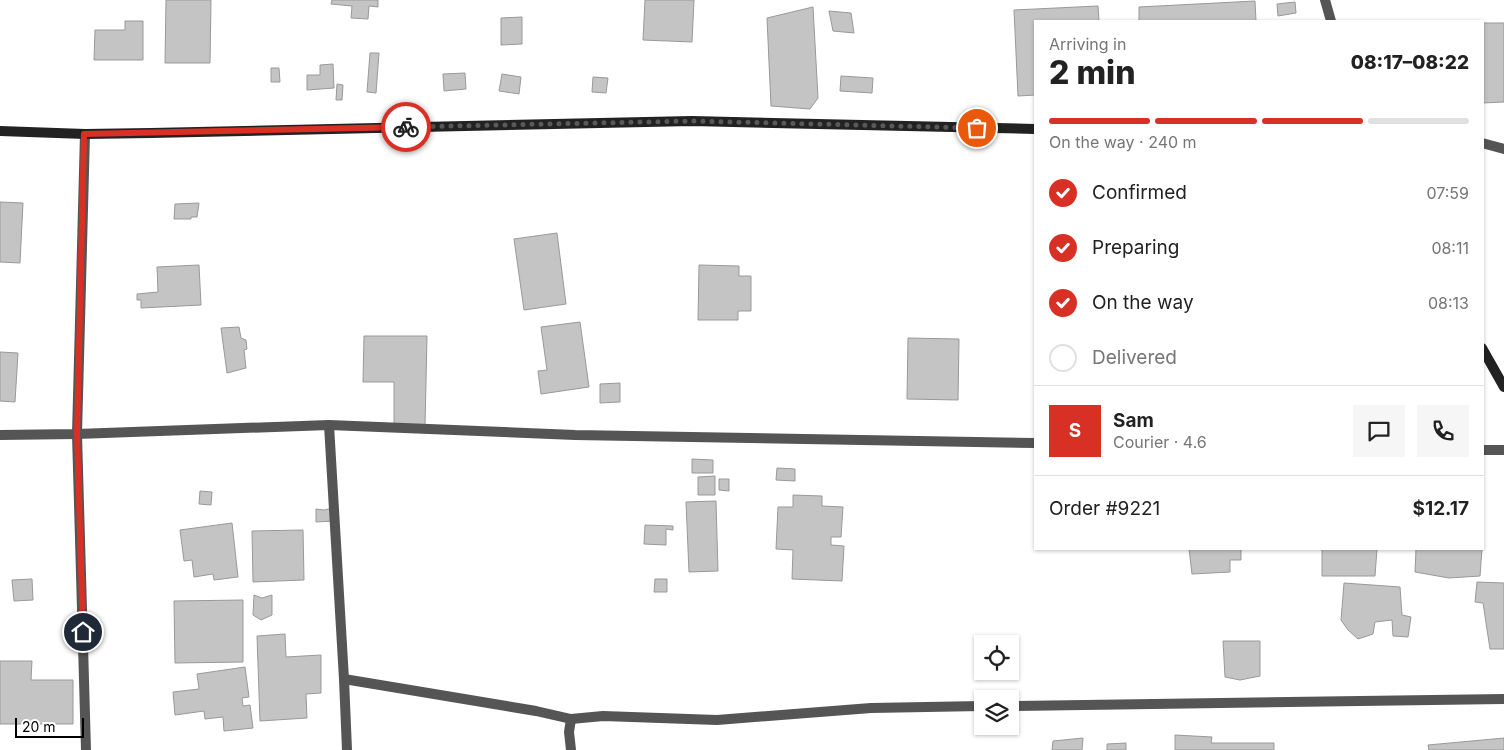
<!DOCTYPE html>
<html lang="en">
<head>
<meta charset="utf-8">
<style>
	:root { --surface:#fff; --page:#f6f6f6; --text:#222; --muted:#767676; --line:#e0e0e0; --accent:#d93025 }
	body { margin:0; font-family:Inter,sans-serif; background:var(--page); color:var(--text); height:100vh; display:flex; flex-direction:column; font-size:19px; white-space:nowrap }
	* { box-sizing:border-box; margin:0 }
	p { font-size:16px; color:var(--muted) }
	.icon { flex:none; width:28px; height:28px; fill:none; stroke:currentColor; stroke-width:2; stroke-linecap:round; stroke-linejoin:round }
	.map { position:relative; flex:1; overflow:hidden }
	.side { position:absolute; left:1034px; top:20px; width:450px; height:530px; display:flex; flex-direction:column; background:var(--surface); border-radius:0px; box-shadow:0 1px 4px #0004 }
	.side>* { flex:none }
	.buttons { position:absolute; left:974px; top:635px; display:grid; gap:10px }
	.buttons a { display:grid; place-items:center; width:45px; height:45px; border-radius:0px; background:var(--surface); box-shadow:0 1px 4px #0004; font-size:25px }
	.scale { position:absolute; left:15px; bottom:12px; width:69px; box-sizing:border-box; padding-left:5px; border:2px solid #000; border-top:0; font-size:14px; line-height:18px; white-space:nowrap; color:#000; -webkit-text-stroke:4px #fff; paint-order:stroke }
	.pin { position:absolute; display:grid; place-items:center; width:42px; height:42px; color:#fff; margin:-21px; border:2px solid #fff; border-radius:50%; box-shadow:0 1px 5px #0007 }
	.courier { position:absolute; display:grid; place-items:center; width:50px; height:50px; margin:-25px; border:4px solid #d93025; border-radius:50%; background:#fff; color:#222; box-shadow:0 1px 6px #0007 }
	.headline em { font-style:normal; font-weight:800 }
	.headline div { display:flex; flex-direction:column-reverse }
	.headline { display:flex; align-items:center; justify-content:space-between; height:85px; padding:0 15px }
	h1 { font-size:32px; font-weight:800; line-height:38px }
	.bar { display:grid; grid-template-columns:repeat(4,1fr); gap:8px 5px; align-content:center; height:60px; padding:0 15px }
	.bar i { height:6px; border-radius:4px; background:var(--line) }
	.bar .active { background:var(--accent) }
	.bar p { grid-column:span 4 }
	.line { display:flex; align-items:center; gap:12px; padding:0 15px; border-top:1px solid var(--line) }
	.line div { flex:1 }
	.round { display:grid; place-items:center; flex:none; width:52px; height:52px; border-radius:0px; background:var(--page) }
	ol { padding:0 15px; list-style:none }
	li { display:flex; align-items:center; gap:15px; height:55px }
	li p { margin-inline-start:auto }
	li .icon { padding:5px; border-radius:50%; background:var(--accent); color:#fff; stroke-width:4 }
	li:last-child { color:var(--muted) }
	li i { width:28px; height:28px; border:2px solid var(--line); border-radius:50% }
	.map>svg:first-child { display:block }
	.building { fill:#c4c4c4; stroke:#999 }
	.lines { fill:none; stroke-linecap:round; stroke-linejoin:round }
	.street { stroke:#555; stroke-width:10 }
	.secondary { stroke:#222; stroke-width:10 }
	.done { stroke:#595959; stroke-width:5; stroke-dasharray:0 9 }
	.route { stroke:#d93025; stroke-width:6 }
</style>
</head>
<body>
<div class="map">
<svg width="1504" height="750" viewBox="0 0 1504 750">
	<rect width="100%" height="100%" fill="#fff"/>
	<g class="building">
		<path d="M166 0H211L210 63H165Z"/>
		<path d="M332 0H378V7L369 6 368 19 351 18 352 6 331 4Z"/>
		<path d="M645 0H694L692 42 643 40Z"/>
		<path d="M1255 1 1256 21H1139V7Z"/>
		<path d="M1295 2 1296 13 1278 16 1277 4Z"/>
		<path d="M1098 6 1099 21H1035V95L1018 96 1014 10Z"/>
		<path d="M813 7 818 98 810 109 771 106 767 18Z"/>
		<path d="M829 11 851 13 854 33 833 31Z"/>
		<path d="M522 17V44L501 45V18Z"/>
		<path d="M125 21H143V60H94L95 30H125Z"/>
		<path d="M1482 23H1504V102L1482 103Z"/>
		<path d="M370 53H379L376 93 367 92Z"/>
		<path d="M333 64 334 88 307 90V75H320V65Z"/>
		<path d="M271 68H279L280 82H271Z"/>
		<path d="M465 73 466 89 444 91 443 74Z"/>
		<path d="M502 74 521 77 519 94 499 91Z"/>
		<path d="M841 76 873 78 872 93 840 91Z"/>
		<path d="M593 77 608 78 606 93 592 92Z"/>
		<path d="M337 84 343 85 342 100H336Z"/>
		<path d="M0 202 23 203 20 263 0 262Z"/>
		<path d="M199 203 197 217H191V219H174L175 204Z"/>
		<path d="M557 233 566 304 524 310 514 239Z"/>
		<path d="M199 265 201 305 141 308V300H137V294L158 292 157 267Z"/>
		<path d="M699 265 739 266V276H751V311H738V320H698Z"/>
		<path d="M580 322 589 387 541 394 538 371 547 370 541 327Z"/>
		<path d="M239 327 241 338 246 340 247 349 244 350 246 368 227 373 221 328Z"/>
		<path d="M364 336H427L425 426 394 425V382H363Z"/>
		<path d="M908 338 959 339 958 400 907 399Z"/>
		<path d="M0 352 18 353 15 402 0 401Z"/>
		<path d="M620 383V402L600 403V384Z"/>
		<path d="M692 459 713 460V473H692Z"/>
		<path d="M777 468 795 469V481L776 480Z"/>
		<path d="M715 476V495H698V477Z"/>
		<path d="M719 479H729V491L719 490Z"/>
		<path d="M200 491 212 492 211 505 199 504Z"/>
		<path d="M793 495 822 496V506L843 507 841 537H831V545L844 546 842 581 792 579 793 550 776 549 778 507H793Z"/>
		<path d="M716 501 718 571 689 572 686 502Z"/>
		<path d="M333 508 334 521 316 522V509L324 510Z"/>
		<path d="M232 523 238 577 214 580 213 574 194 577 192 560 184 561 180 530Z"/>
		<path d="M645 525 673 526V530L666 529V545L644 544Z"/>
		<path d="M303 530 304 580 253 582 252 531Z"/>
		<path d="M1189 549H1241V560H1230V572L1192 574Z"/>
		<path d="M1322 549H1377L1375 576H1322Z"/>
		<path d="M1416 549H1482L1480 576 1449 578 1415 572Z"/>
		<path d="M32 579 33 600 14 601 12 580Z"/>
		<path d="M655 579H667V592H654Z"/>
		<path d="M1477 582 1504 583V649H1490L1483 603 1475 602Z"/>
		<path d="M1344 583 1400 587 1402 615 1411 617 1408 637 1393 636 1392 620 1375 622 1373 634 1358 639 1348 630 1341 620Z"/>
		<path d="M254 595 262 598 272 595V615L261 620 253 615Z"/>
		<path d="M243 600V662L175 663 174 601Z"/>
		<path d="M285 634 286 657 321 655V693L306 694 307 718 260 721 257 636Z"/>
		<path d="M1223 641H1260V676L1240 680 1225 677Z"/>
		<path d="M0 661H32L31 680H73V724H0Z"/>
		<path d="M245 667 249 697 242 698 243 706 250 705 253 728 224 731 223 717 205 719 204 711 175 715 173 692 199 689 197 674Z"/>
		<path d="M1175 735 1212 737 1211 743H1274V750H1175Z"/>
		<path d="M1083 738 1082 750H1052L1053 741Z"/>
		<path d="M1504 738V750H1429L1428 745Z"/>
		<path d="M1126 743V750H1107V744Z"/>
	</g>
	<g class="lines">
		<g class="street">
			<path d="M1325 0 1331 21"/>
			<path d="M85 134 77 434 86 750"/>
			<path d="M1482 143 1504 149"/>
			<path d="M329 425 344 679 536 711 571 719 603 716 717 720 871 708 982 706"/>
			<path d="M0 435 77 434 329 425 575 435 1035 443"/>
			<path d="M1482 450H1504"/>
			<path d="M344 679 347 750"/>
			<path d="M1010 706 1504 699"/>
			<path d="M571 750 569 732 571 719"/>
		</g>
		<g class="secondary">
			<path d="M0 131 85 134 151 133 692 121 1035 129"/>
			<path d="M1482 348 1504 387"/>
		</g>
	</g>
	<g class="lines">
		<path class="done" d="M406 127 692 121 977 128"/>
		<path class="route" d="M83 632 77 434 84 134 406 127"/>
	</g>
</svg>
<div class="buttons">
<a><svg class="icon" aria-label="locate" viewBox="0 0 24 24"><circle cx="12" cy="12" r="6"/><path d="M12 2v4M12 18v4M2 12h4M18 12h4"/></svg></a>
<a><svg class="icon" aria-label="layers" viewBox="0 0 24 24"><path d="M12 4l9 5-9 5-9-5zM3 14l9 5 9-5"/></svg></a>
</div>
<div class="scale">20 m</div>
<div class="pin" style="left:977px;top:128px;background:#ea580c"><svg class="icon" aria-label="bag" viewBox="0 0 24 24"><path d="M5 8h14l-1 12H6zM9 8a3 3 0 0 1 6 0"/></svg></div>
<div class="pin" style="left:83px;top:632px;background:#1f2937"><svg class="icon" aria-label="home" viewBox="0 0 24 24"><path d="M3 11l9-7 9 7M6 9v11h12V9"/></svg></div>
<div class="courier" style="left:406px;top:127px"><svg class="icon" aria-label="bike" viewBox="0 0 24 24"><circle cx="6" cy="16" r="4"/><circle cx="18" cy="16" r="4"/><path d="M6 16l4-8h5l3 8M10 8l3 8H6M13 5h3"/></svg></div>
<section class="side">
<div class="headline"><div><h1>2 min</h1><p>Arriving in</p></div><em>08:17–08:22</em></div>
<div class="bar"><i class="active"></i><i class="active"></i><i class="active"></i><i></i><p>On the way · 240 m</p></div>
<ol>
<li><svg class="icon" aria-label="check" viewBox="0 0 24 24"><path d="M5 12l5 5 9-10"/></svg>Confirmed<p>07:59</p></li>
<li><svg class="icon" aria-label="check" viewBox="0 0 24 24"><path d="M5 12l5 5 9-10"/></svg>Preparing<p>08:11</p></li>
<li><svg class="icon" aria-label="check" viewBox="0 0 24 24"><path d="M5 12l5 5 9-10"/></svg>On the way<p>08:13</p></li>
<li><i></i>Delivered</li>
</ol>
<div class="line" style="height:90px"><b class="round" style="background:var(--accent);color:#fff">S</b><div><b>Sam</b><p>Courier · 4.6</p></div><a class="round"><svg class="icon" aria-label="chat" viewBox="0 0 24 24"><path d="M4 5h16v11H9l-5 4z"/></svg></a><a class="round"><svg class="icon" aria-label="phone" viewBox="0 0 24 24"><path d="M5 4h4l2 5-3 2q2 4 5 5l2-3 5 2v4C11 20 4 13 5 4z"/></svg></a></div>
<div class="line" style="height:65px"><div>Order #9221</div><b>$12.17</b></div>
</section>
</div>
</body>
</html>
